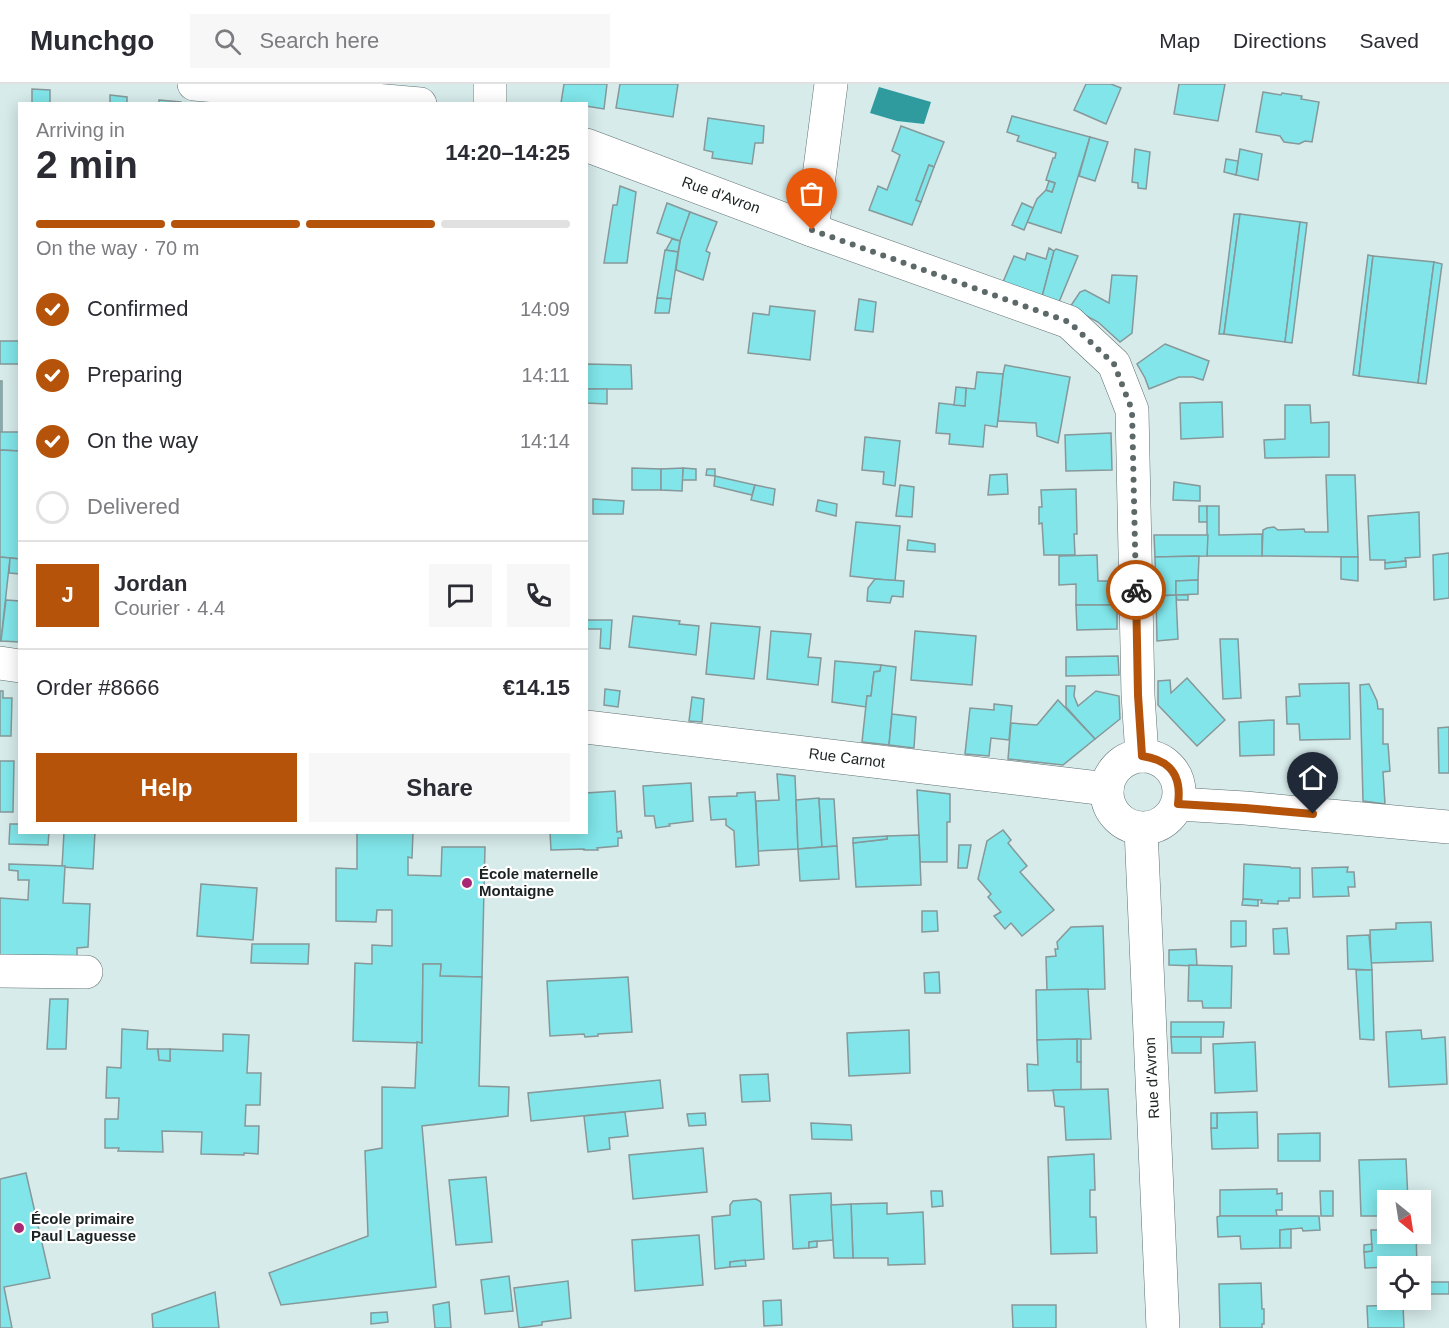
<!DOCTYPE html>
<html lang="en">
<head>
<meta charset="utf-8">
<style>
	:root { --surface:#fff; --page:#f7f7f7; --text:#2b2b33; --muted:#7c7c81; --line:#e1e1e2; --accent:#b45309 }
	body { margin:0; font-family:Helvetica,sans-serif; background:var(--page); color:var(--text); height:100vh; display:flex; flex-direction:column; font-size:22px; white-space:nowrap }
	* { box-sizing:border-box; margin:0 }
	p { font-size:20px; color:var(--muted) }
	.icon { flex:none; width:33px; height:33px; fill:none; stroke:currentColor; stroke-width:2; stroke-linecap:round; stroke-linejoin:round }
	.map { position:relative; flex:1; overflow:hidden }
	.details { position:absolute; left:18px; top:18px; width:570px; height:732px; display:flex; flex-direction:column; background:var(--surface); border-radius:0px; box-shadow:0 3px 15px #0003 }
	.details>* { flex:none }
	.needle { width:39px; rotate:150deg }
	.fabs { position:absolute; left:1377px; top:1106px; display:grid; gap:12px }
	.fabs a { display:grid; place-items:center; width:54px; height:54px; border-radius:0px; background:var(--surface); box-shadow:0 3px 15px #0003; font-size:30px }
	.pin { position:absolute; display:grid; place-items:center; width:51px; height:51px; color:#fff; margin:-62px -26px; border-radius:50% 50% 50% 0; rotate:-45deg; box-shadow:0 0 6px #0007 }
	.pin .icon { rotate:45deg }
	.courier { position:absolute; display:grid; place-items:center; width:60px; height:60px; margin:-30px; border:4px solid #b45309; border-radius:50%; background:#fff; color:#222; box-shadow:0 2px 8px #0007 }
	.summary em { font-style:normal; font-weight:800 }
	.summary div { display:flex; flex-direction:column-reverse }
	.summary { display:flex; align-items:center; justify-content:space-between; height:102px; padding:0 18px }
	h1 { font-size:39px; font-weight:800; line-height:45px }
	.bar { display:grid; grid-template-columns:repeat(4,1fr); gap:9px 6px; align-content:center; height:72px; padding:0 18px }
	.bar i { height:8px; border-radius:4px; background:var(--line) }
	.bar .selected { background:var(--accent) }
	.bar p { grid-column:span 4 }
	.line { display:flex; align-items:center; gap:15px; padding:0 18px; border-top:2px solid var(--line) }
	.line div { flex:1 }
	.round { display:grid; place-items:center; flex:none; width:63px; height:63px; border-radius:0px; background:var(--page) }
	ol { padding:0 18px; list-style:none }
	li { display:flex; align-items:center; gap:18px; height:66px }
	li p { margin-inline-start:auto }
	li .icon { padding:6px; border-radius:50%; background:var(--accent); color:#fff; stroke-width:4 }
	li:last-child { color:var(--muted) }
	li i { width:33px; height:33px; border:3px solid var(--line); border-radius:50% }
	.cta { display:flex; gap:12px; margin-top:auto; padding:12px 18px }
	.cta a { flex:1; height:69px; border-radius:0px; background:var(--accent); color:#fff; font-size:24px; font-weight:800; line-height:69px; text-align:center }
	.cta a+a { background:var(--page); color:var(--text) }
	header { display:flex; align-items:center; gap:36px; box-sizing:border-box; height:84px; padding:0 30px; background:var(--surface); border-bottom:2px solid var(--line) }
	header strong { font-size:28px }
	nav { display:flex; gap:33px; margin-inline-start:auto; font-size:21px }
	.search { width:420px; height:54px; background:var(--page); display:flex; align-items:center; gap:15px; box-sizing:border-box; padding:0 21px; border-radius:0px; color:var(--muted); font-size:22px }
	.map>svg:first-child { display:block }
	.water { fill:#2f9b9f }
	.building { fill:#81e5e9; stroke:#869899; stroke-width:1.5 }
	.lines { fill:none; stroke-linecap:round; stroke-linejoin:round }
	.minor-casing { stroke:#5f7071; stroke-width:34 }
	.minor { stroke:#fff; stroke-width:33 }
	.done { stroke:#5d6868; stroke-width:6; stroke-dasharray:0 10.8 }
	.route { stroke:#b45309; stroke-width:8 }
	.poi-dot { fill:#a92875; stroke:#fff; stroke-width:2 }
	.labels { text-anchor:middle; stroke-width:4.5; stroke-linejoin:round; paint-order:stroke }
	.street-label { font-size:15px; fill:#1b2222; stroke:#fff }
	.poi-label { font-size:15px; font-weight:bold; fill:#1b2222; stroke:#fff; text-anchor:start }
</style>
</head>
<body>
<header>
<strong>Munchgo</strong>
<div class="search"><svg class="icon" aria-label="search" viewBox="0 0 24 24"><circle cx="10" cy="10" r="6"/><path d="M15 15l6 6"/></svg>Search here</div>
<nav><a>Map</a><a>Directions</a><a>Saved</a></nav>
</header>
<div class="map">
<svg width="1449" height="1244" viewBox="0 0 1449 1244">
	<rect width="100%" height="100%" fill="#d7ebeb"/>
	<path class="water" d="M879 3 931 18 924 40 897 37 870 29Z"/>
	<g class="building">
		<path d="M564 0H607L604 25 586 22V20L561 19Z"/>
		<path d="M620 0H678L673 33 616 24Z"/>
		<path d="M1086 0H1111L1121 4 1106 40 1074 26Z"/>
		<path d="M1179 0H1225L1218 37 1174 30Z"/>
		<path d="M32 5 50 6V20H32Z"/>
		<path d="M1263 8 1281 11 1282 9 1302 12 1301 15 1319 18 1312 58 1305 57 1299 60 1284 58 1280 52 1256 48Z"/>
		<path d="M110 11 127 13V20H110Z"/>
		<path d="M159 16 181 18V20H159Z"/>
		<path d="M1012 32 1090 53 1061 149 1027 138 1037 115 1046 106 1052 108 1055 99 1046 96 1053 74H1055L1056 69 1017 57 1019 52 1007 48Z"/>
		<path d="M708 34 764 42 763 59H755L752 80 712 74 713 68 704 66Z"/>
		<path d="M901 42 944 58 934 83 929 81 916 116 921 118 912 141 869 126 878 102 887 106 900 71 892 67Z"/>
		<path d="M1090 53 1108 58 1095 97 1079 92Z"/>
		<path d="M1135 65 1150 68 1146 105 1138 104V99L1132 98Z"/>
		<path d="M1240 65 1262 70 1258 96 1236 91Z"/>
		<path d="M1226 75 1238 77 1236 91 1224 88Z"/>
		<path d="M929 81 934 83 921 118 916 116Z"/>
		<path d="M1049 97 1055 99 1052 108 1046 106Z"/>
		<path d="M620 102 636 108 627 179H604L613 121H617Z"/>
		<path d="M667 119 690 128 680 157 657 149Z"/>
		<path d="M1022 119 1033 124 1024 146 1012 141Z"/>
		<path d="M690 128 717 138 706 167 710 169 703 196 676 186 680 157Z"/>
		<path d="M1234 130H1240L1224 250H1219Z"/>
		<path d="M1240 130 1300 138 1285 258 1224 250Z"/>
		<path d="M1300 138 1307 139 1292 259 1285 258Z"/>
		<path d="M672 155 680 157 678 168 666 166Z"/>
		<path d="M1049 164 1054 167 1042 213 1003 198 1014 172 1025 176 1027 169 1046 175Z"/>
		<path d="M1056 165 1078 172 1059 218 1042 213 1054 167Z"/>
		<path d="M665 166 678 168 671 215 657 214Z"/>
		<path d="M1368 171 1373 172 1359 292 1353 291Z"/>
		<path d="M1373 172 1434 178 1418 299 1359 292Z"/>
		<path d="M1434 178 1442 180 1426 300 1418 299Z"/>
		<path d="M1112 191 1137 192 1132 249 1120 258 1098 238 1070 223 1080 208 1085 206 1109 219Z"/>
		<path d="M657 214 671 215 669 229H655Z"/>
		<path d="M859 215 876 218 873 248 855 246Z"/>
		<path d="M770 222 815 227 810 276 748 269 753 229 769 231Z"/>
		<rect x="0" y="257" width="20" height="23"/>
		<path d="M1165 260 1209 277 1203 296 1193 293H1179L1149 305 1145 294 1137 280Z"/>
		<path d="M586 280 631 281 632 305H586Z"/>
		<path d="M1005 281 1070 293 1058 359 1037 352 1036 339 998 337 1003 290Z"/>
		<path d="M977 288 1003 290 997 343 985 341 983 363 949 360 950 350 936 349 939 319 965 322 966 304 975 305Z"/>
		<rect x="0" y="297" width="2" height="51"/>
		<path d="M956 303 966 304 965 322 954 321Z"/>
		<path d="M586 305H607V320L586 319Z"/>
		<path d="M1222 318 1223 353 1181 355 1180 319Z"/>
		<path d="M1285 321H1310L1311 339 1329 338V373L1265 374 1264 356 1285 355Z"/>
		<path d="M0 348H20V367L0 366Z"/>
		<path d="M1111 349 1112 386 1066 387 1065 351Z"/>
		<path d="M865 353 900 357 895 402 883 400 884 388 862 386Z"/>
		<path d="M0 366 20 367V475L0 473Z"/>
		<path d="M632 384 661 385V406H632Z"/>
		<path d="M683 384 696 385V396H682Z"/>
		<path d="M683 384 682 407 661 406V385Z"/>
		<path d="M707 385H715V392L706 391Z"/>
		<path d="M1007 390 1008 410 988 411 990 391Z"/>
		<path d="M1326 391H1355L1358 473 1262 472 1263 446 1267 444 1274 443 1278 446 1304 445 1305 448H1328Z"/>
		<path d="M715 392 755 401 752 411 714 402Z"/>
		<path d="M1174 398 1200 402V417L1173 416Z"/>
		<path d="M755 401 775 405 773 421 751 416Z"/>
		<path d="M900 401 914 403 912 433 896 432Z"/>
		<path d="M1076 405 1077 450H1074L1075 471H1044L1042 439 1039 440V423H1042L1041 406Z"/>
		<path d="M593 415 624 417 623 430H593Z"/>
		<path d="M818 416 837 420 836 432 816 427Z"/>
		<path d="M1199 422H1207L1208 438H1199Z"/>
		<path d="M1207 422H1219V451L1262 450V472H1207Z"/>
		<path d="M1419 428 1420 473 1405 474 1406 477 1385 479V476H1370L1368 432Z"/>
		<path d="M856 438 900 442 895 497 850 492Z"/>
		<path d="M1154 451H1208L1207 472 1155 473Z"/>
		<path d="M908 456 935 460V468L907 466Z"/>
		<path d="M1449 469V514L1434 516 1433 471Z"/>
		<path d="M1097 471 1098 497H1116L1117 521H1076V500L1059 501V472Z"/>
		<path d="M1199 472 1198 496 1176 497V511L1156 512 1155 473Z"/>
		<path d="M0 473 10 474 1 557H0Z"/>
		<path d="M1341 473H1358V497L1341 495Z"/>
		<path d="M10 474 20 475V490L9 489Z"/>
		<path d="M1406 477V483L1385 485V479Z"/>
		<path d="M875 495 904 497 903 513 892 512 890 519 867 517 868 504Z"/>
		<path d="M1198 496V510L1176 511V497Z"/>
		<path d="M1176 511H1188V516H1177Z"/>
		<path d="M1176 511 1178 555 1157 557 1156 512Z"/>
		<path d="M6 516 20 517V558L1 557Z"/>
		<path d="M1076 521H1117V545L1077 546Z"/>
		<path d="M633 532 680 537 679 540 699 542 696 571 629 563Z"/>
		<path d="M586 536H612L610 565 600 564 601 545H586Z"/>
		<path d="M711 539 760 543 754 595 706 590Z"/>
		<path d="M771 547 811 550 808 573 821 574 818 601 767 595Z"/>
		<path d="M915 547 976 552 972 601 911 596Z"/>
		<path d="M1220 555H1238L1241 614 1223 615Z"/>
		<path d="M1118 572 1119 591 1066 592V573Z"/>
		<path d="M835 577 881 581 880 587 874 588 871 612H867L866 623 832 618Z"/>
		<path d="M881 581 896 583 889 661 862 658 867 612H871L874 588 880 587Z"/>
		<path d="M1187 594 1225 636 1197 662 1158 621V597L1170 596 1171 609Z"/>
		<path d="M1349 599 1350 655 1300 656 1299 640H1287L1286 613 1300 612 1299 600Z"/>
		<path d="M1369 600 1377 617 1378 625H1383V660H1388L1390 687 1383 688 1385 720 1363 717 1360 601Z"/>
		<path d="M1066 602H1075L1074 612 1078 622 1096 607 1119 612 1120 635 1095 655 1066 623Z"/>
		<path d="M605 605 620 607 618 623 604 621Z"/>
		<path d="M0 607H3V614H12L11 652H0Z"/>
		<path d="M692 613 704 615 702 638 689 637Z"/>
		<path d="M1058 616 1095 655 1063 681 1008 675 1011 639 1037 641Z"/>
		<path d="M994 620 1012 622 1009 656 991 654 989 672 965 670 970 624 994 626Z"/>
		<path d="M892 630 916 633 914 664 889 661Z"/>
		<path d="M1274 636V671L1240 672 1239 638Z"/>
		<path d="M1449 643V689H1439L1438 644Z"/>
		<path d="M0 677H14L13 728H0Z"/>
		<path d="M777 690 795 692 798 765 758 767 756 717 779 716Z"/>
		<path d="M691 699 693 737 669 740 670 742 656 744 654 732H645L643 702Z"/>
		<path d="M917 706 950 710V738H947V778H920Z"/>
		<path d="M615 707 617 748 621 747 622 754H618V762L597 764 598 766H584V765L551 766 550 748H586V709Z"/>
		<path d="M755 708 759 781 736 783 734 747 726 741V735L711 736 709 713 737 712V709Z"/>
		<path d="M819 714 822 763 798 765 796 716Z"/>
		<path d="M819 715H834L837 762 822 763Z"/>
		<path d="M10 740H20V748H49L48 761 9 760Z"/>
		<path d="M1003 746 1011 756 1008 759 1027 782 1020 788 1054 826 1022 852 1011 839 1005 845 994 832 1001 828 988 813 991 810 978 795 987 757Z"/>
		<path d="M64 748H95L93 785 62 783Z"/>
		<path d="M357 748H413L412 774 408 773V791L441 792 442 763H485L482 893 440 892 441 880H423L422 959 353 957 355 879 372 880V861L392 862V826H377L376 838 336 837V784L357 785Z"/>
		<path d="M919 751 921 801 856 803 853 759 887 755V752Z"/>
		<path d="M887 752V755L853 759V754Z"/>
		<path d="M959 761H971L967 784H958Z"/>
		<path d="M837 762 839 795 800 797 798 765Z"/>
		<path d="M9 780 65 782 63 819 90 820 88 863 77 864V876L0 875V814L28 816 29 796H18V787L9 786Z"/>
		<path d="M1244 780 1290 783 1291 784H1300V814H1289V817H1278V820L1261 819 1262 816 1243 815Z"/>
		<path d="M1348 783 1347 788H1354L1355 803H1348L1349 812 1313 813 1312 784Z"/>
		<path d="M201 800 257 804 253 856 197 852Z"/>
		<path d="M1243 815 1258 816V822L1242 821Z"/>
		<path d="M922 827H937L938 847 922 848Z"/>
		<path d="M1231 837H1246V862L1231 863Z"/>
		<path d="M1431 838 1433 877 1371 879 1370 846 1396 845V839Z"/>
		<path d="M1103 842 1105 905 1047 906 1046 873 1056 872 1055 865H1058L1057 858 1071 843Z"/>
		<path d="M1287 844 1289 870H1274L1273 845Z"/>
		<path d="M1369 851 1372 886 1348 885 1347 852Z"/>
		<path d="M252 860H309L308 880 251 879Z"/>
		<path d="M1196 865 1197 882 1169 881V866Z"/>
		<path d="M423 880H441L440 892 482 893 479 1002 509 1003 508 1032 422 1042 436 1203 281 1221 269 1189 368 1152 365 1067 382 1064V1003L415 1004 417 958 422 959Z"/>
		<path d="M1189 881 1232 882 1231 924H1203L1202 917H1188Z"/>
		<path d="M1356 886H1372L1374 956 1360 955Z"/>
		<path d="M939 888 940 909H925L924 889Z"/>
		<path d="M628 893 632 948 598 950V952L585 953 584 950 550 952 547 897Z"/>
		<path d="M1088 905 1091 955 1037 956 1036 906Z"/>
		<path d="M50 915H68L66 965H47Z"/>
		<path d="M1171 938H1224L1223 953H1171Z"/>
		<path d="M122 945 148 947 147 965H158L159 976 170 977V965L223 967V950L249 951 247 989H261L260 1021H246L245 1042H259L258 1070 244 1069V1071L201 1070 202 1048 162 1047 163 1068 118 1067 119 1064H105V1035H118L119 1014H106L107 983 121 984Z"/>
		<path d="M909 946 910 989 849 992 847 949Z"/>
		<path d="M1421 946 1422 955 1445 953 1447 1000 1389 1003 1386 948Z"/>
		<path d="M1171 953H1201V969H1172Z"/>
		<rect x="1077" y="955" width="4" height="23"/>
		<path d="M1077 955V978H1081V1006L1028 1007 1027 980 1038 981 1037 956Z"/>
		<path d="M1255 958 1257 1007 1215 1009 1213 960Z"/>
		<path d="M158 965H170V977L159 976Z"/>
		<path d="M768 990 770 1017 742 1018 740 991Z"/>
		<path d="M660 996 663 1024 531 1037 528 1009Z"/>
		<path d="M1108 1005 1111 1055 1066 1056 1064 1023 1055 1022 1053 1006Z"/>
		<path d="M625 1028 628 1052 609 1054 610 1065 588 1068 584 1032Z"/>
		<path d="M1257 1028 1258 1064 1212 1065 1211 1044H1217V1029Z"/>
		<path d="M705 1029 706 1041 689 1042 687 1030Z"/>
		<rect x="1211" y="1029" width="6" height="15"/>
		<path d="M811 1039 851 1041 852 1056 812 1055Z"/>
		<path d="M1320 1049V1077H1278V1050Z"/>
		<path d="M703 1064 707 1108 633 1115 629 1071Z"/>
		<path d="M1094 1070 1095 1106H1090V1133H1096L1097 1169 1051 1170 1048 1073Z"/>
		<path d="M1406 1075 1408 1116H1388V1132H1361L1359 1076Z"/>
		<path d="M26 1089 50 1194 4 1203 12 1244H0V1095Z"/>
		<path d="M486 1093 492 1158 456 1161 449 1096Z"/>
		<path d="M1277 1105V1110L1282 1109V1126H1276L1277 1132H1220V1106Z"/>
		<path d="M931 1107H942L943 1122 932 1123Z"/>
		<path d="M1320 1107H1333V1132H1321Z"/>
		<path d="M831 1109 833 1156 809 1158V1164L793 1165 790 1111Z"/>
		<path d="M756 1115 761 1118 764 1175 730 1178V1183L715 1185 712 1133 730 1131V1121L733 1117Z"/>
		<path d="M887 1119V1130L923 1128 925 1180 888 1181V1174H853L851 1120Z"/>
		<path d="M851 1120 853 1174H834L831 1121Z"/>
		<path d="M1220 1132H1319L1320 1146 1303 1147 1302 1144 1280 1146V1164L1241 1165 1240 1152 1218 1153 1217 1133Z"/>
		<path d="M1291 1145V1164H1280V1146Z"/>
		<path d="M1371 1146H1388V1149H1416L1417 1182 1365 1184 1364 1168 1372 1167Z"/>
		<path d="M699 1151 703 1201 635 1207 632 1156Z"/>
		<path d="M817 1157V1163L809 1164V1158Z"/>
		<path d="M1372 1160V1167L1364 1168V1161Z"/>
		<path d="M745 1176 746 1182 730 1183V1178Z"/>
		<path d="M509 1192 513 1227 485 1230 481 1196Z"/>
		<path d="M568 1197 571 1234 542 1238V1241L519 1244 514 1204Z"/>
		<path d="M1420 1198H1449V1210H1421Z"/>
		<path d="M1261 1199 1262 1225H1264V1240H1262V1244H1220L1219 1200Z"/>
		<path d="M215 1208 219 1244H153L152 1230Z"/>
		<path d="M781 1216 782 1241 764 1242 763 1217Z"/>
		<path d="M449 1218 451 1244H435L433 1221Z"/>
		<path d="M1012 1221H1056V1244H1013Z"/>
		<path d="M1403 1221 1404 1244H1368L1367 1222Z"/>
		<path d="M387 1228 388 1238 371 1240V1229Z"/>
	</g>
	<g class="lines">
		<g class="minor-casing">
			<g id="minor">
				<path d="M194 0 420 20"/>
				<path d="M490 20V0"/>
				<path d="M586 61 812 146 1069 238 1114 280 1132 326 1138 611 1142 672"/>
				<path d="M812 146 831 0"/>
				<path d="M0 579 20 582"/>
				<path d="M586 643 1107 705"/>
				<circle cx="1143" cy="708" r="36"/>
				<path d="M1178 720 1245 724 1449 743"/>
				<path d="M1141 745 1163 1244"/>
				<path d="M0 887 86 888"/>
			</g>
		</g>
		<use href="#minor" class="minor"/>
	</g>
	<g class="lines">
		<path class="done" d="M812 146 1069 238 1114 280 1132 326 1136 506"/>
		<path class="route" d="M1136 506 1138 611 1142 672C1170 676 1182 691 1178 720L1245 724 1313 730"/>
	</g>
	<g class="poi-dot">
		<circle cx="467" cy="799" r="6"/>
		<circle cx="19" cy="1144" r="6"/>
	</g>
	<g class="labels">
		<g class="street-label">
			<text transform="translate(721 111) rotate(20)" y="5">Rue d'Avron</text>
			<text transform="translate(847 674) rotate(7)" y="5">Rue Carnot</text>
			<text transform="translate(1152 994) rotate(-93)" y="5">Rue d'Avron</text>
		</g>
		<g class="poi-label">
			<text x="479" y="795">École maternelle<tspan x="479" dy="17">Montaigne</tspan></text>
			<text x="31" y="1140">École primaire<tspan x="31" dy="17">Paul Laguesse</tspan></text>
		</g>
	</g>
</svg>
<div class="fabs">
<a><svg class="needle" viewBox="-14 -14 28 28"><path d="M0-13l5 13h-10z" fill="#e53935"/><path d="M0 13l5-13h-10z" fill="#7c7c81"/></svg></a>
<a><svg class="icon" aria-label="locate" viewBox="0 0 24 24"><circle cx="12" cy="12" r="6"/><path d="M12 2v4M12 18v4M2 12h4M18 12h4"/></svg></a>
</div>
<div class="pin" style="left:812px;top:146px;background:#ea580c"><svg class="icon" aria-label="bag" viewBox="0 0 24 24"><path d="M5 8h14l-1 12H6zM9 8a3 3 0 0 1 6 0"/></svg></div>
<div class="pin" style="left:1313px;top:730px;background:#1f2937"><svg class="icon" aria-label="home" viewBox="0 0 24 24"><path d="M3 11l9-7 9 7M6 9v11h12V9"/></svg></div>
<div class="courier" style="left:1136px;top:506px"><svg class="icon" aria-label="bike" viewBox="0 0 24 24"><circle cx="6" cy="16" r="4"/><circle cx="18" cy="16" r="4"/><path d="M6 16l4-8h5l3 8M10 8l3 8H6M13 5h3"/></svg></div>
<section class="details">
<div class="summary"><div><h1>2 min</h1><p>Arriving in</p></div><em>14:20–14:25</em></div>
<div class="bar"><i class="selected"></i><i class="selected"></i><i class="selected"></i><i></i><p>On the way · 70 m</p></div>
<ol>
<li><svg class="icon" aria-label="check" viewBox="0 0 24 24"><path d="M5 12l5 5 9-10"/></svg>Confirmed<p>14:09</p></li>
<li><svg class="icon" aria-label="check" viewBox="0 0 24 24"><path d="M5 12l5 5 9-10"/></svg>Preparing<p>14:11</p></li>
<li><svg class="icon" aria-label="check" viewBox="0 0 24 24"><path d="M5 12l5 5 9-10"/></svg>On the way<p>14:14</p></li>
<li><i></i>Delivered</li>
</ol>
<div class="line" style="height:108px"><b class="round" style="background:var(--accent);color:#fff">J</b><div><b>Jordan</b><p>Courier · 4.4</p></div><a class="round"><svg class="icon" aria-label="chat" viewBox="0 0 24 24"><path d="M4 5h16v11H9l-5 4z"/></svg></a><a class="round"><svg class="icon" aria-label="phone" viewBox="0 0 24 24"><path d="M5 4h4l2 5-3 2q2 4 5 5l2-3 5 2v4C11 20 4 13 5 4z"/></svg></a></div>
<div class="line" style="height:78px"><div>Order #8666</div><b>€14.15</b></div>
<div class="cta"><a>Help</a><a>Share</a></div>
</section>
</div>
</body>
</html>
